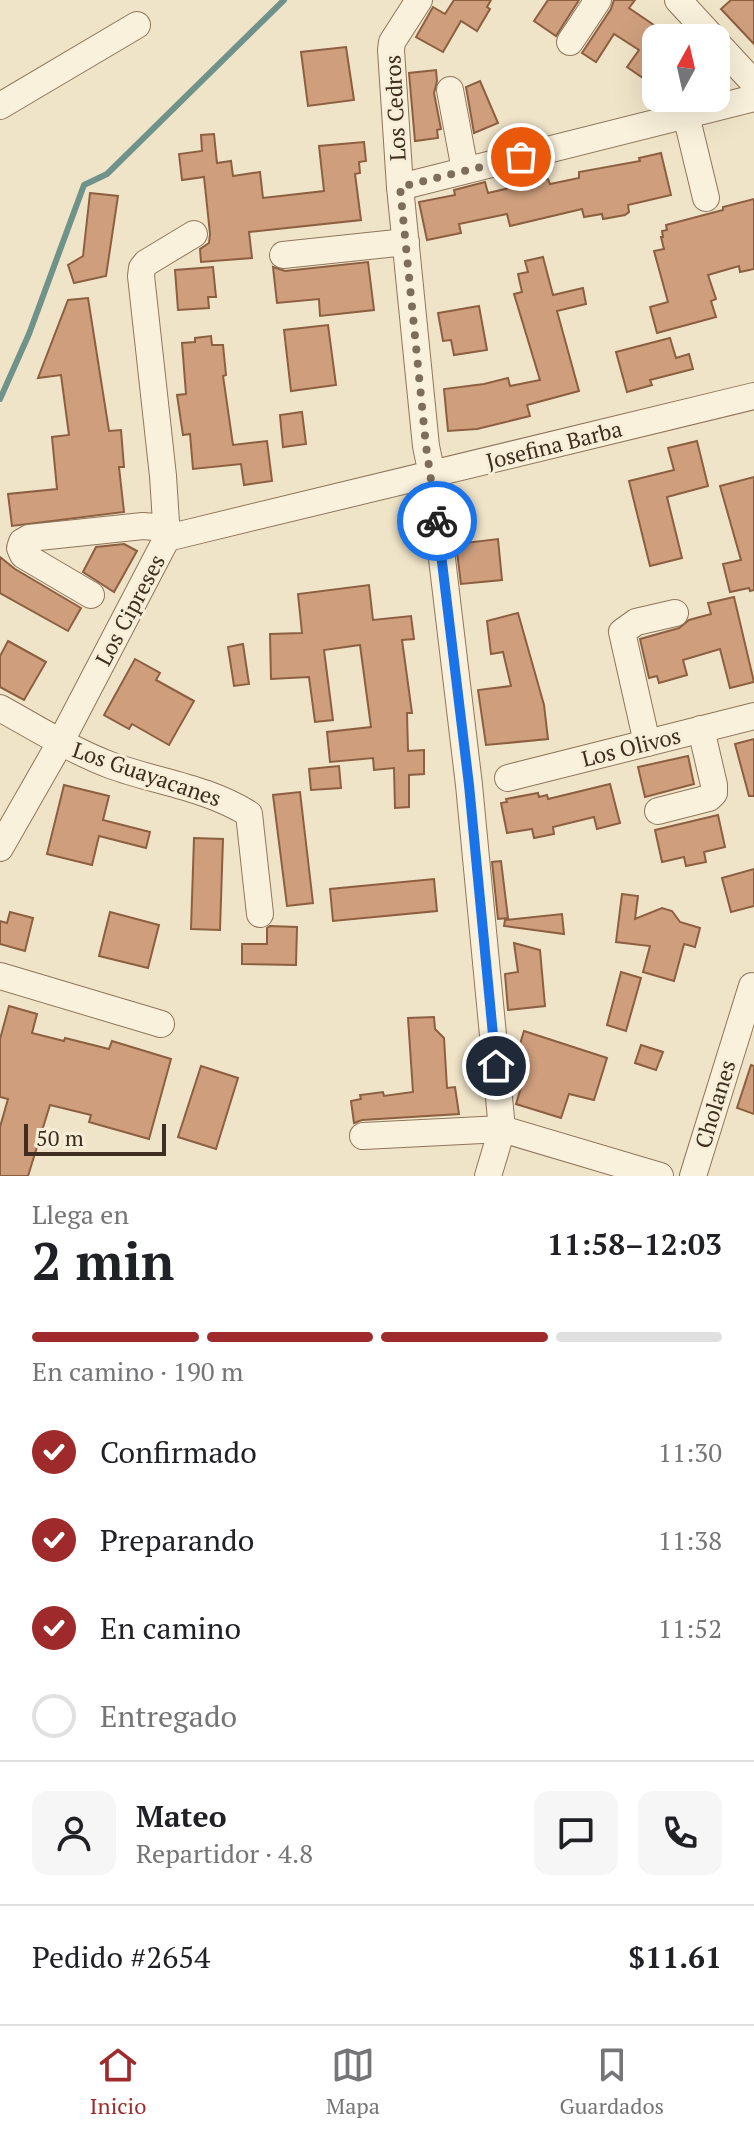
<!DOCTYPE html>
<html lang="es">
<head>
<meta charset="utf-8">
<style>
	:root { --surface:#fff; --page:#f6f6f6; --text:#202124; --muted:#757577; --line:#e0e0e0; --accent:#9e2a2b }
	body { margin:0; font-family:"PT Serif",serif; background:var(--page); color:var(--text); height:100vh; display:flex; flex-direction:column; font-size:30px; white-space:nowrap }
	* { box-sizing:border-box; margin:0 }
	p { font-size:26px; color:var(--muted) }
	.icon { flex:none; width:44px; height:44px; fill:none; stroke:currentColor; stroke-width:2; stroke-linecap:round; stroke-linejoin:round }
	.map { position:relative; height:1176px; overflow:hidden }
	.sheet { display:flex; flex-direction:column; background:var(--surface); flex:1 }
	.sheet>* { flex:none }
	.needle { width:52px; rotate:8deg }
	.buttons { position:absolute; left:642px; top:24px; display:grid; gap:16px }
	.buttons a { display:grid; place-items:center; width:88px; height:88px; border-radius:16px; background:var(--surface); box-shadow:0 8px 32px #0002; font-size:40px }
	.scale { position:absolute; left:24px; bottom:20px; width:142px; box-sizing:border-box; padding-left:8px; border:4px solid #3d2e20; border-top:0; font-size:22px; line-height:28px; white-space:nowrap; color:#3d2e20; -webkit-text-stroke:6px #f7eed8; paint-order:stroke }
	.pin { position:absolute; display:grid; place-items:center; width:68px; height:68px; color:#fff; margin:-34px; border:4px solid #fff; border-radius:50%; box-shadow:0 2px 8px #0007 }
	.courier { position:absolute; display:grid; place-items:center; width:80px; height:80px; margin:-40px; border:6px solid #1a73e8; border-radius:50%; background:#fff; color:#222; box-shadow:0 2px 10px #0007 }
	.overview em { font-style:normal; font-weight:700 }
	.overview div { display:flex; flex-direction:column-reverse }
	.overview { display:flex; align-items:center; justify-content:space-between; height:136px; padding:0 32px }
	h1 { font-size:52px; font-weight:700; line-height:60px }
	.bar { display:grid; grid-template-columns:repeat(4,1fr); gap:12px 8px; align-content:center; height:96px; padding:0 32px }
	.bar i { height:10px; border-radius:6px; background:var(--line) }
	.bar .on { background:var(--accent) }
	.bar p { grid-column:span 4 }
	.line { display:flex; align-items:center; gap:20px; padding:0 32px; border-top:2px solid var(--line) }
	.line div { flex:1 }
	.round { display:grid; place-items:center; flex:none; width:84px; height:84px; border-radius:16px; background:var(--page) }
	ol { padding:0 32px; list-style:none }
	li { display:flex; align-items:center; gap:24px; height:88px }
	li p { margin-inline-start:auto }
	li .icon { padding:8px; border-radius:50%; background:var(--accent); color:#fff; stroke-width:4 }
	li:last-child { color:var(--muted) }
	li i { width:44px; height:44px; border:4px solid var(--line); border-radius:50% }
	.tab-bar { display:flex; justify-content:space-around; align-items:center; height:112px; border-top:2px solid var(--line); background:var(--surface); font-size:22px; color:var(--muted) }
	.tab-bar a { display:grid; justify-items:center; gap:4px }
	.tab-bar .on { color:var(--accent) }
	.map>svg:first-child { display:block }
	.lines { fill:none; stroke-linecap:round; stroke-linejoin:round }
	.stream { stroke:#6f938a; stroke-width:6 }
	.building { fill:#cf9f7d; stroke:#8d5f41; stroke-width:2 }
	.minor-casing { stroke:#8d765c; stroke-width:28 }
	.minor { stroke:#faf1dc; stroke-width:26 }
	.done { stroke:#7c6e5b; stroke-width:8; stroke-dasharray:0 14.4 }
	.route { stroke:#1a73e8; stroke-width:10 }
	.labels { text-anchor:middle; stroke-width:6; stroke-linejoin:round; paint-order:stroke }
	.street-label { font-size:22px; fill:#3d2e20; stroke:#f7eed8 }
</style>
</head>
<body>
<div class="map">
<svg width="754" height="1176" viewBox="0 0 754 1176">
	<rect width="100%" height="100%" fill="#f0e4c8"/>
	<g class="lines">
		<path class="stream" d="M0 399 29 334 84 185 107 174 284 0"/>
	</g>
	<g class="building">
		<path d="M454 0H491L487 7 490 9 477 31 461 21 443 52 416 37 433 7 445 14Z"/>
		<path d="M548 0H579L556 36 534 21Z"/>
		<path d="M614 0H635L629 8 673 38H656V87L627 67 639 50 614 34 596 62 582 53 611 9Z"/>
		<path d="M731 0H754V44L721 9Z"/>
		<path d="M346 47 354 100 308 106 301 52Z"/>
		<path d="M436 70 437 81 434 93 441 129 437 130 438 138 415 141 409 73Z"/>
		<path d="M480 81 498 123 474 133 466 87Z"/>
		<path d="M214 134 217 163 231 161 233 176 260 172 263 198 324 191 319 146 364 142 366 161 359 162 360 173 355 174 361 220 249 232 252 258 201 262 200 249 209 243 210 234 204 177 182 180 179 154 202 151 201 135Z"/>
		<path d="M661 153 671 195 628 205 629 212 625 215 603 219 602 214 584 217 582 209 510 226 507 214 459 224 461 233 427 240 419 202 455 195 454 190 485 182 488 193 548 179 550 184 579 178V172L640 161 639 158Z"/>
		<path d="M90 193 118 196 106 276 74 283 68 265 83 256Z"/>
		<path d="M754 199V269L740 272 739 266 708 275 716 299 711 301 716 317 657 333 650 307 668 302 654 251 664 249 661 237H663L662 231 667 230 666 225 723 210V207Z"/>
		<path d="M543 257 553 295 583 288 586 304 557 311 579 391 527 405 530 416 477 429 448 431 444 389 484 384 508 378 510 386 540 380 514 294 522 292 518 274 528 272 525 261Z"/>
		<path d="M368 262 374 310 320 316 319 299 277 303 273 267 285 271Z"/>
		<path d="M213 267 216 297H208L209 308 178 310 175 270Z"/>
		<path d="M88 298 109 431 121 430 124 467H119L124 512 12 526 8 494 57 489 52 437 69 435 61 375 38 378 68 300Z"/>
		<path d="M479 306 487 350 454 355 451 340 443 341 438 313Z"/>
		<path d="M328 325 336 385 291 391 284 330Z"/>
		<path d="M211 336 212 345H223L226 375 223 376 233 445 267 441 272 481 244 485 241 464 193 469 190 434 183 435 177 395 186 394 182 343 195 342V338Z"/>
		<path d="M670 338 676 358 689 354 693 369 650 380 652 385 627 392 616 352Z"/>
		<path d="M302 412 306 444 283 447 280 415Z"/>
		<path d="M697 441 708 486 667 497 682 558 650 566 629 481 674 470 668 448Z"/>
		<path d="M754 477V590L750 591 749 588 730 592 723 564 741 560 720 486Z"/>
		<path d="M498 539 502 580 461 584 456 544Z"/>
		<path d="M124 544 137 551 114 592 83 572 96 547Z"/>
		<path d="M0 557 15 569 81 608 68 631 0 593Z"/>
		<path d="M369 585 373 620 411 616 414 639 402 640 412 713H407L408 751 424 750V774L409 775V807L395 808 394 768 374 770 373 758 330 762 327 732 371 727 360 645 324 650 333 720 315 722 309 677 271 679 270 634 302 633 298 594Z"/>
		<path d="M734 597 754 682 730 688 720 649 683 660 687 675 659 683 657 676 649 678 640 639 679 628 689 620 711 614 708 603Z"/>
		<path d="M518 613 544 705 548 739 486 745 478 690 511 686 503 652 491 654 487 621Z"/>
		<path d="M8 641 46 662 24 700 0 687V656Z"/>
		<path d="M243 644 249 684 234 686 228 647Z"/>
		<path d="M135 659 160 673 156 680 194 701 169 745 132 724 129 729 104 715Z"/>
		<path d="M754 739V796H749L735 744Z"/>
		<path d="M688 756 694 784 645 797 638 767Z"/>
		<path d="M339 766 341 788 311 790 309 769Z"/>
		<path d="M610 784 620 823 597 829 594 817 553 827 554 834 534 838 532 829 507 833 501 803 507 802 506 799 538 793 539 797 547 795 548 799Z"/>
		<path d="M64 785 109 796 103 820 150 832 146 848 99 836 92 865 47 854Z"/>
		<path d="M300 792 313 903 287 906 273 795Z"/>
		<path d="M718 815 725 847 704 852 706 862 686 866 684 857 662 862 655 830Z"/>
		<path d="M194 838 223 839 220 930 191 929Z"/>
		<path d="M501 861 508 918 498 919 492 862Z"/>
		<path d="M754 869V906L731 912 722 878Z"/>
		<path d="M434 879 437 911 333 921 330 889Z"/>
		<path d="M622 894 638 896 635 919 662 908 672 911 680 922 700 928 695 947 684 944 674 981 643 972 650 946 616 942Z"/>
		<path d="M10 912 33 918 25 951 0 944V921L7 923Z"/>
		<path d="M110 912 159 925 148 968 99 956Z"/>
		<path d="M562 914 564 934 504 926 505 920Z"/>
		<path d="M270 926 297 927 296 965 242 964V944H267V928Z"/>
		<path d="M514 943 540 950 545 1006 508 1010 505 974 518 972Z"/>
		<path d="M621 972 641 978 626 1031 607 1025Z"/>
		<path d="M9 1006 37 1014 32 1033 64 1041 65 1038 109 1049 112 1041 171 1059 149 1139 89 1122 91 1115 50 1105 28 1176H0V1127L8 1099 0 1097V1039Z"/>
		<path d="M434 1017 435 1029 444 1038 447 1088 455 1087 459 1114 362 1120 354 1123 351 1101 361 1099 360 1095 383 1092 384 1096 413 1092 408 1018Z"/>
		<path d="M524 1031 607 1058 594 1100 569 1094 561 1118 516 1104 529 1061 516 1057Z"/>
		<path d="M641 1045 663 1052 656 1070 635 1063Z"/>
		<path d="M751 1065 754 1066V1114L737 1108Z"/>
		<path d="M201 1066 238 1078 216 1149 178 1137Z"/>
	</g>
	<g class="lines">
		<g class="minor-casing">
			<g id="minor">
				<path d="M419 0 392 42 391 50 400 187 426 446 432 475 469 785 502 1129 488 1176"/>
				<path d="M678 0 713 38"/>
				<path d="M570 42 598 0"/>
				<path d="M716 42 754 83"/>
				<path d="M450 90 465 170"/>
				<path d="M0 106 137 25"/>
				<path d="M686 115 706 198"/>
				<path d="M400 187 754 98"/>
				<path d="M283 255 406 242"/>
				<path d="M167 538 754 396"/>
				<path d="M91 595 23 555 20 548 22 542 29 538 143 526 167 528"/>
				<path d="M0 708C36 728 71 750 110 765 156 782 206 787 249 814L260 914"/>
				<path d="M647 743 622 632 636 622 675 613"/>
				<path d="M508 778 754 716"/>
				<path d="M658 811 709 798 714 793V785L701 729"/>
				<path d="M0 848 60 743 167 538 163 476 141 276 142 268 146 263 194 234"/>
				<path d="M0 976 161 1024"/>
				<path d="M363 1136 502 1129 660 1176"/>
				<path d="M693 1176 752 986"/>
			</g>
		</g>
		<use href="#minor" class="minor"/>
	</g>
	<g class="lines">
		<path class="done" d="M437 521 426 446 400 187 521 157"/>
		<path class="route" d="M437 521 469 785 496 1066"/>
	</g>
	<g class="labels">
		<g class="street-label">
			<text transform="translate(395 108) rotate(-93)" y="8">Los Cedros</text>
			<text transform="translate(554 445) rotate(-14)" y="8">Josefina Barba</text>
			<text transform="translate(130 610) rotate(-62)" y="8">Los Cipreses</text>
			<text transform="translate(631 747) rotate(-14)" y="8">Los Olivos</text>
			<text transform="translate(147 774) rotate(19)" y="8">Los Guayacanes</text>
			<text transform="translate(715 1104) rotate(-73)" y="8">Cholanes</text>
		</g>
	</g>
</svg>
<div class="buttons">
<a><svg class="needle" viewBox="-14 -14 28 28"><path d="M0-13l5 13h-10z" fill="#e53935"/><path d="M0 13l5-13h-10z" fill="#757577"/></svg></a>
</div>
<div class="scale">50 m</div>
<div class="pin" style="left:521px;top:157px;background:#ea580c"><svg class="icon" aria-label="bag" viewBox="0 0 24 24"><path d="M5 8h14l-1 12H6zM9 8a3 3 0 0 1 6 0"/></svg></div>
<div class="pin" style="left:496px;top:1066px;background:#1f2937"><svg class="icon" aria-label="home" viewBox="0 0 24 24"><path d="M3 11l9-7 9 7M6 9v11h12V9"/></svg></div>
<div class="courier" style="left:437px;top:521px"><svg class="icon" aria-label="bike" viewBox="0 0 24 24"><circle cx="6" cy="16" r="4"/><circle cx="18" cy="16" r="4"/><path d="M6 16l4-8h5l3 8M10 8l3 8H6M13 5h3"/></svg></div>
</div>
<section class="sheet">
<div class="overview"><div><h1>2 min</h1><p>Llega en</p></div><em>11:58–12:03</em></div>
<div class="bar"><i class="on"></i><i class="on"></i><i class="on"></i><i></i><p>En camino · 190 m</p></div>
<ol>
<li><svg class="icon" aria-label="check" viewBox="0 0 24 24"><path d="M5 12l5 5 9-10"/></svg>Confirmado<p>11:30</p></li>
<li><svg class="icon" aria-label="check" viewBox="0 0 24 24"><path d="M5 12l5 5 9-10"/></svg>Preparando<p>11:38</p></li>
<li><svg class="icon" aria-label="check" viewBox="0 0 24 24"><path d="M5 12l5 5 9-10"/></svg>En camino<p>11:52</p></li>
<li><i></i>Entregado</li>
</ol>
<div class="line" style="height:144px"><a class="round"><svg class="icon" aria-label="person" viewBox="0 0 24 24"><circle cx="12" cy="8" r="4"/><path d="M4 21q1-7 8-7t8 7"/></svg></a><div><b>Mateo</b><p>Repartidor · 4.8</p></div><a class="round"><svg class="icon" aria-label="chat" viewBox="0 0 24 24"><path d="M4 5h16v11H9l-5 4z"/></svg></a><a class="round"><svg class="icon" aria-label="phone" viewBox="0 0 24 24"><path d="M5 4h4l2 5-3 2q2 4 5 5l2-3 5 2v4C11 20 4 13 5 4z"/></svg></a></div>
<div class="line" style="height:104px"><div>Pedido #2654</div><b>$11.61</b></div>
</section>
<nav class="tab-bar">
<a class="on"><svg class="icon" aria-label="home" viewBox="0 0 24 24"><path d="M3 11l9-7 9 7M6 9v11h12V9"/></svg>Inicio</a>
<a><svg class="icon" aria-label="map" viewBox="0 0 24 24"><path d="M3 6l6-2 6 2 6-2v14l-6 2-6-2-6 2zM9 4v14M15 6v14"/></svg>Mapa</a>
<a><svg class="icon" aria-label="saved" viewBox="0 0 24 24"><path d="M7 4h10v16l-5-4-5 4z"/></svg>Guardados</a>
</nav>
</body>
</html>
